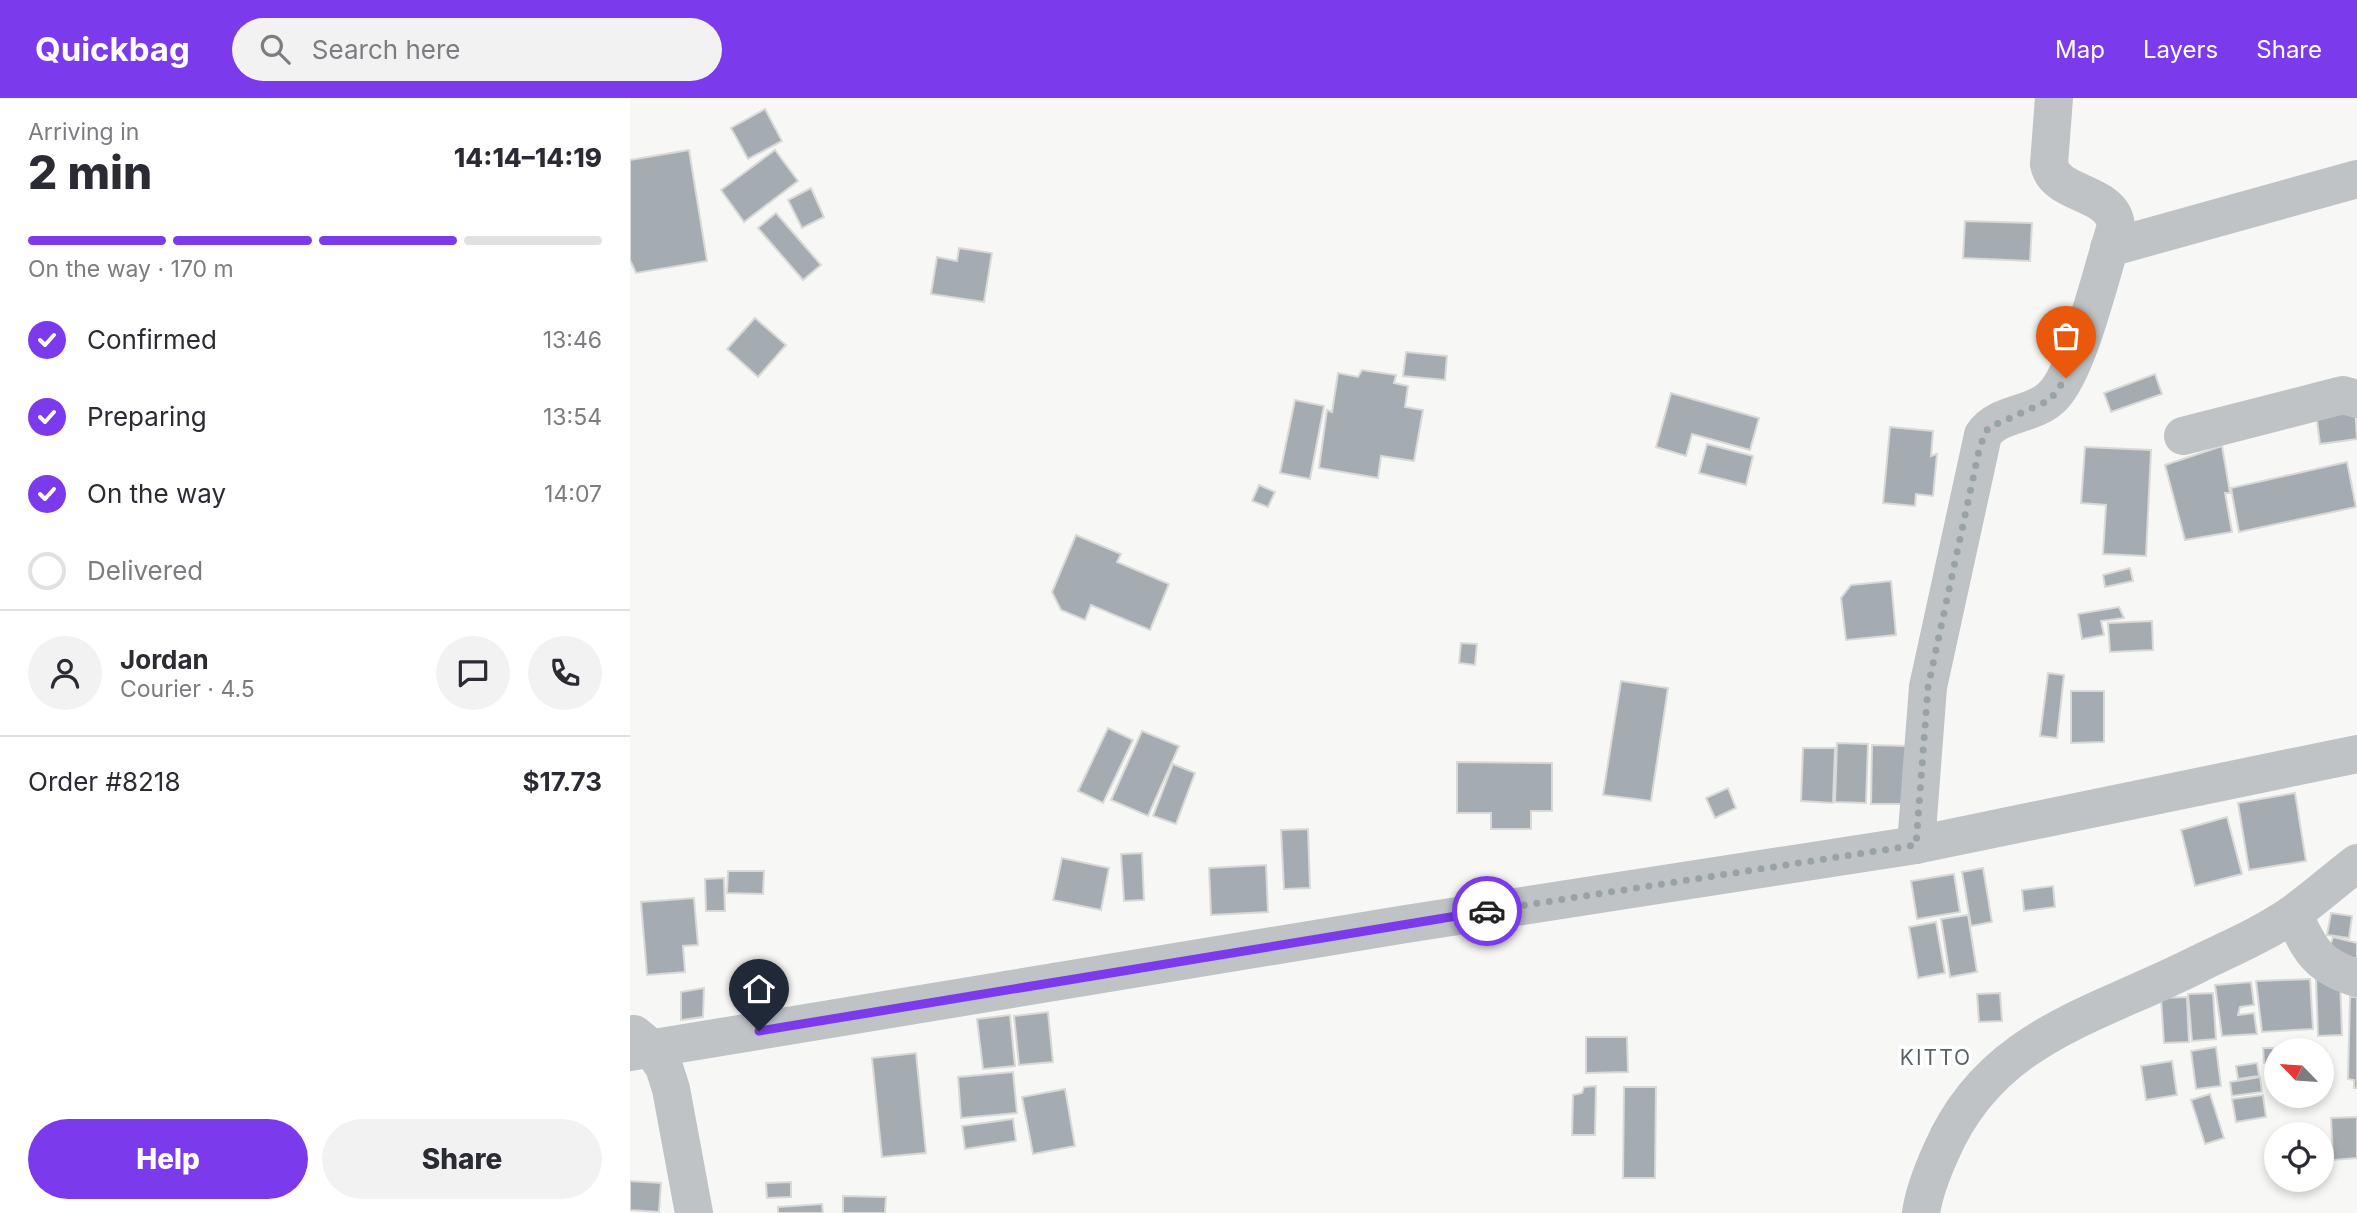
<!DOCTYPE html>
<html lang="en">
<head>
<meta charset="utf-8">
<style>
	:root { --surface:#fff; --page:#f2f2f3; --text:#2b2b33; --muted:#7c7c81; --line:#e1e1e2; --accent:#7c3aed }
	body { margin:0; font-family:Inter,sans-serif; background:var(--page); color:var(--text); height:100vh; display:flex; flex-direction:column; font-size:26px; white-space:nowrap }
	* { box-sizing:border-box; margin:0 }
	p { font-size:23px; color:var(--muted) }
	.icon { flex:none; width:38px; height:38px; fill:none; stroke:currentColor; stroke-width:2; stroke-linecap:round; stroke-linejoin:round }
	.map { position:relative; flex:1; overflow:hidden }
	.panel { display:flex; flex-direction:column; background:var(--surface); width:630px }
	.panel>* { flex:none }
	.needle { width:46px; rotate:295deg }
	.buttons { position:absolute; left:1634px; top:940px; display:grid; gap:14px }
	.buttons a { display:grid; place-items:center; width:70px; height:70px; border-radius:50%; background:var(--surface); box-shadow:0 4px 10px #0003; font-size:35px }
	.pin { position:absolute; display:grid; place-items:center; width:60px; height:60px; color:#fff; margin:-72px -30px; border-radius:50% 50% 50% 0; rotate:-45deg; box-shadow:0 0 7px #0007 }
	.pin .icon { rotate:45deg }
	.courier { position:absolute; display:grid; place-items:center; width:70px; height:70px; margin:-35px; border:5px solid #7c3aed; border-radius:50%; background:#fff; color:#222; box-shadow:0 2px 9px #0007 }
	.overview em { font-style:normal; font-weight:800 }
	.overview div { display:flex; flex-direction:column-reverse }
	.overview { display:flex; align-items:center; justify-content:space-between; height:119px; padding:0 28px }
	h1 { font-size:46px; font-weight:800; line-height:52px }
	.bar { display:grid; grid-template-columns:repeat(4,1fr); gap:10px 7px; align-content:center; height:84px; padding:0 28px }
	.bar i { height:9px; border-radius:5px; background:var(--line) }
	.bar .current { background:var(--accent) }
	.bar p { grid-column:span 4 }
	.line { display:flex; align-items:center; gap:18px; padding:0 28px; border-top:2px solid var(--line) }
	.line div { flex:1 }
	.round { display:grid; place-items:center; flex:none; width:74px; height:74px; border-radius:37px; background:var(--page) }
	ol { padding:0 28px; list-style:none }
	li { display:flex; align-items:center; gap:21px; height:77px }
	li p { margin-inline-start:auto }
	li .icon { padding:7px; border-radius:50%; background:var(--accent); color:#fff; stroke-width:4 }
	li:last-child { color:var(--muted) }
	li i { width:38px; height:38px; border:4px solid var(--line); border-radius:50% }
	.primary-button { display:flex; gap:14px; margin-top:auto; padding:14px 28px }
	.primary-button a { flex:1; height:80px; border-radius:42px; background:var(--accent); color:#fff; font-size:28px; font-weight:800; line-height:80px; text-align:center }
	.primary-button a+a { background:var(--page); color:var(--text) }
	header { display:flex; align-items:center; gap:42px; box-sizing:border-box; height:98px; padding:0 35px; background:var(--accent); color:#fff }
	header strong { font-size:33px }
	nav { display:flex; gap:38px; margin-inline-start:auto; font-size:24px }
	.search { width:490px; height:63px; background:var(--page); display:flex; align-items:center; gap:18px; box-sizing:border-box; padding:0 24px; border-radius:38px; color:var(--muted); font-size:26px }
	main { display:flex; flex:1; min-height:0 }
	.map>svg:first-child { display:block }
	.building { fill:#a5acb1; stroke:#d9d9d7; stroke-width:2 }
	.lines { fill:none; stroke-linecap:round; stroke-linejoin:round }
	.minor { stroke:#bfc3c6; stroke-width:38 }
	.done { stroke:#99a2a6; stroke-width:7; stroke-dasharray:0 12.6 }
	.route { stroke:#7c3aed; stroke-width:9 }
	.labels { text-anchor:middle; stroke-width:7; stroke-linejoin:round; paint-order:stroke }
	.quarter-label { font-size:21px; letter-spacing:2px; fill:#576268; stroke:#fff }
</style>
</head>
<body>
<header>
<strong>Quickbag</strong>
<div class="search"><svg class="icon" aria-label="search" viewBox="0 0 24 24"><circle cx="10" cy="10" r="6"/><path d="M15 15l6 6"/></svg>Search here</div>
<nav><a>Map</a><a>Layers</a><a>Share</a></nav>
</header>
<main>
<section class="panel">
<div class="overview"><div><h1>2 min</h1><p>Arriving in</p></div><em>14:14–14:19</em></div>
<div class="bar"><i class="current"></i><i class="current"></i><i class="current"></i><i></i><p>On the way · 170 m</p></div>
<ol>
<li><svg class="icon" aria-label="check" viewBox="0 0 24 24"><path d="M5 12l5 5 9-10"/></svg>Confirmed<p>13:46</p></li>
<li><svg class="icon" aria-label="check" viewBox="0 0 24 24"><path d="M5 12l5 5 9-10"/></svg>Preparing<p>13:54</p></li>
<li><svg class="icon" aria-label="check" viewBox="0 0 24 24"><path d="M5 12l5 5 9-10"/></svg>On the way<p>14:07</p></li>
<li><i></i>Delivered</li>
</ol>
<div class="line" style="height:126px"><a class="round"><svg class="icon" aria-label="person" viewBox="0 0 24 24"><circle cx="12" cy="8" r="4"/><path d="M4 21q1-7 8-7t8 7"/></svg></a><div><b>Jordan</b><p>Courier · 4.5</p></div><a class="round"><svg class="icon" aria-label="chat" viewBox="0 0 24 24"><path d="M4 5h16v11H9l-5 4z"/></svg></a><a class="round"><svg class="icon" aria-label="phone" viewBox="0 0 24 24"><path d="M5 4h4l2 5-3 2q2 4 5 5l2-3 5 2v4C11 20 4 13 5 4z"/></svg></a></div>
<div class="line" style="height:91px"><div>Order #8218</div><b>$17.73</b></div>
<div class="primary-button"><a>Help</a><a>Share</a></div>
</section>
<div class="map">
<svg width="1727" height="1115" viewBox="0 0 1727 1115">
	<rect width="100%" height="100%" fill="#f7f7f5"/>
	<g class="building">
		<path d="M135 11 152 43 118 61 101 30Z"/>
		<path d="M59 52 77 163 6 175 0 162V62Z"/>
		<path d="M145 52 168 83 114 124 91 92Z"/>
		<path d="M181 90 194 119 172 130 158 102Z"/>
		<path d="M146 115 191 167 173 182 128 130Z"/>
		<path d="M1335 123 1402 125 1400 163 1333 160Z"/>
		<path d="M329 150 362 155 354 204 301 196 307 159 327 163Z"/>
		<path d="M125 220 156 247 128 279 97 251Z"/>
		<path d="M776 254 817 258 815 282 773 278Z"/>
		<path d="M732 272 766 277 764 285 778 288 775 309 793 312 784 363 751 358 748 380 689 370 697 312 702 314 708 275 728 279Z"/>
		<path d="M1525 276 1532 296 1481 314 1474 295Z"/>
		<path d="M1041 295 1129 320 1120 352 1062 336 1056 358 1026 349Z"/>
		<path d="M665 302 694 308 680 381 650 375Z"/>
		<path d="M1725 309 1727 341 1690 346 1686 315Z"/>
		<path d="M1260 329 1303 333 1301 358 1307 356 1303 398 1286 396 1285 408 1253 405Z"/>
		<path d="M1077 346 1123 358 1116 387 1069 375Z"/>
		<path d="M1592 348 1600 395H1595L1602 434 1555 442 1535 367Z"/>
		<path d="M1455 349 1521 352 1516 458 1473 456 1476 407 1451 405Z"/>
		<path d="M1717 364 1726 409 1609 434 1601 390Z"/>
		<path d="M629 387 645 394 638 409 622 403Z"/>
		<path d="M446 437 491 456 487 464 539 486 520 532 461 507 455 522 431 512 422 494Z"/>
		<path d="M1500 470 1503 483 1475 489 1473 477Z"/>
		<path d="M1261 483 1266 537 1216 542 1211 500 1221 487Z"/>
		<path d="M1489 509 1494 520 1471 523 1474 537 1452 541 1448 516Z"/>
		<path d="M1522 523 1523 552 1480 554 1478 525Z"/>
		<path d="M831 545 847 546 845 567 829 565Z"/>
		<path d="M1418 575 1434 577 1427 640 1410 638Z"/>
		<path d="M991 583 1038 590 1021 703 973 697Z"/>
		<path d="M1441 593H1474V644L1441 645Z"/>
		<path d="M478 630 503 642 473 705 448 693Z"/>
		<path d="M512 633 549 648 518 718 481 702Z"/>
		<path d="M1207 645 1238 646 1236 705 1205 704Z"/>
		<path d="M1242 647 1277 648V706H1241Z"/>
		<path d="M1173 650H1205L1203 705 1171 703Z"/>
		<path d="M827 664 922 665V713H901V731H861V715H827Z"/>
		<path d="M543 666 565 675 546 726 523 718Z"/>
		<path d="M1098 690 1106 710 1085 720 1076 700Z"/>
		<path d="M1665 695 1676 763 1619 772 1608 705Z"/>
		<path d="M1597 719 1612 776 1565 788 1551 732Z"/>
		<path d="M678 731 680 790 654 791 651 732Z"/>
		<path d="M512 755 514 802 494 803 491 756Z"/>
		<path d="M432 760 479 770 471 812 423 802Z"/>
		<path d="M636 767 638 814 581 817 579 770Z"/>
		<path d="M1353 770 1362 824 1341 828 1332 774Z"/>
		<path d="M98 773H134L133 796 97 795Z"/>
		<path d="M1324 776 1330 814 1287 821 1281 783Z"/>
		<path d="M94 780 95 813H76L75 781Z"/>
		<path d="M1423 788 1425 809 1394 813 1392 792Z"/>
		<path d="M64 800 68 847 53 848 55 874 17 877 11 804Z"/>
		<path d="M1701 815 1722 818 1719 840 1697 837Z"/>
		<path d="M1338 817 1347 874 1320 879 1311 821Z"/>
		<path d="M1306 824 1315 875 1288 880 1279 829Z"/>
		<path d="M1703 839 1727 845V860L1696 861Z"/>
		<path d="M1710 880 1712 937 1688 938 1686 881Z"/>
		<path d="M1680 881 1683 931 1632 934 1626 883Z"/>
		<path d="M1621 884 1624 907 1610 909 1608 917 1624 915 1627 936 1592 938 1585 887Z"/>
		<path d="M74 890 73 919 51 922V894Z"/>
		<path d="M1370 895 1372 923 1349 924 1347 896Z"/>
		<path d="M1583 895 1586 941 1562 943 1558 896Z"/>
		<path d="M1557 899 1559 944 1534 945 1531 900Z"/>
		<path d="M1720 899H1727V990H1724V982L1718 981Z"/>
		<path d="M418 914 423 964 389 967 384 918Z"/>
		<path d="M380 917 385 968 353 971 347 921Z"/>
		<path d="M956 939H997L998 974 956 975Z"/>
		<path d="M1586 949 1591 988 1566 991 1561 953Z"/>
		<path d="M1633 950H1643L1644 965H1634Z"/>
		<path d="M286 955 296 1055 252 1059 242 960Z"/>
		<path d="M1542 963 1547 997 1516 1002 1511 968Z"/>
		<path d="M1627 965 1629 978 1608 981 1606 968Z"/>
		<path d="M383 974 387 1015 331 1020 328 979Z"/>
		<path d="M1630 979 1632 994 1602 998 1600 984Z"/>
		<path d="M966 988 965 1037H942L943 997 952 995 954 989Z"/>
		<path d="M994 989H1026L1025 1080H993Z"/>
		<path d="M435 991 445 1048 403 1056 392 999Z"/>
		<path d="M1580 996 1594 1040 1575 1046 1561 1002Z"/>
		<path d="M1633 997 1636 1019 1606 1024 1602 1001Z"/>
		<path d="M1727 1019V1060L1703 1062 1701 1020Z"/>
		<path d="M383 1021 386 1043 335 1051 332 1028Z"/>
		<path d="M0 1083 31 1085 29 1114 0 1112Z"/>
		<path d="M161 1084V1099L137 1100 136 1085Z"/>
		<path d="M213 1098 256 1099 255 1115H213Z"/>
		<path d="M192 1106 193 1115H148V1109Z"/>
	</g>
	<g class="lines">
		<g class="minor">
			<path d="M1479 150 1727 81"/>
			<path d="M1553 338 1713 297 1727 301"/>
			<path d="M1286 747 1298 589 1353 337C1368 314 1403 318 1422 299 1449 273 1473 168 1486 128 1483 92 1425 99 1419 66L1424 0"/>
			<path d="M1663 816C1680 852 1687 868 1727 880"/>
			<path d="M4 936 21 950 34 969 41 991 64 1115"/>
			<path d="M0 954 776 826 1286 747 1727 656"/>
			<path d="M1291 1115C1294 1094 1302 1074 1311 1054 1361 937 1467 918 1570 865 1601 850 1636 835 1664 815 1686 799 1706 781 1727 765"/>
		</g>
	</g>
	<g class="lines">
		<path class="done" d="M857 813 1286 747 1298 589 1350 348 1358 330 1420 302 1436 280"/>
		<path class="route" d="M129 933 857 813"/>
	</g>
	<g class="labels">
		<g class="quarter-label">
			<text x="1306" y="967">KITTO</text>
		</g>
	</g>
</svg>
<div class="buttons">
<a><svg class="needle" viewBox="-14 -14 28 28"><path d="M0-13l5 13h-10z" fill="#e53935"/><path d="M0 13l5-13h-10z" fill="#7c7c81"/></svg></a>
<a><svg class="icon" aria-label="locate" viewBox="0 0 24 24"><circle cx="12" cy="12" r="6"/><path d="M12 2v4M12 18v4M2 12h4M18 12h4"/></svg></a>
</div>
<div class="pin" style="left:1436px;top:280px;background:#ea580c"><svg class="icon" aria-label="bag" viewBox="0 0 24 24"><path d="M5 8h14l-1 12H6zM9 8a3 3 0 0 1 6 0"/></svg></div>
<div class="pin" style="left:129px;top:933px;background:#1f2937"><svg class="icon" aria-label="home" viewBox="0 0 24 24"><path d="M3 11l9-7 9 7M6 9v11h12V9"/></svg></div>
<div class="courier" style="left:857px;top:813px"><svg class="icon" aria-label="car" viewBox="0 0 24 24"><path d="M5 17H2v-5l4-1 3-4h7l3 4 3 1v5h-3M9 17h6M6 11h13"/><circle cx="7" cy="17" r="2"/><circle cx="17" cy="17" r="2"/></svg></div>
</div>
</main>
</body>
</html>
